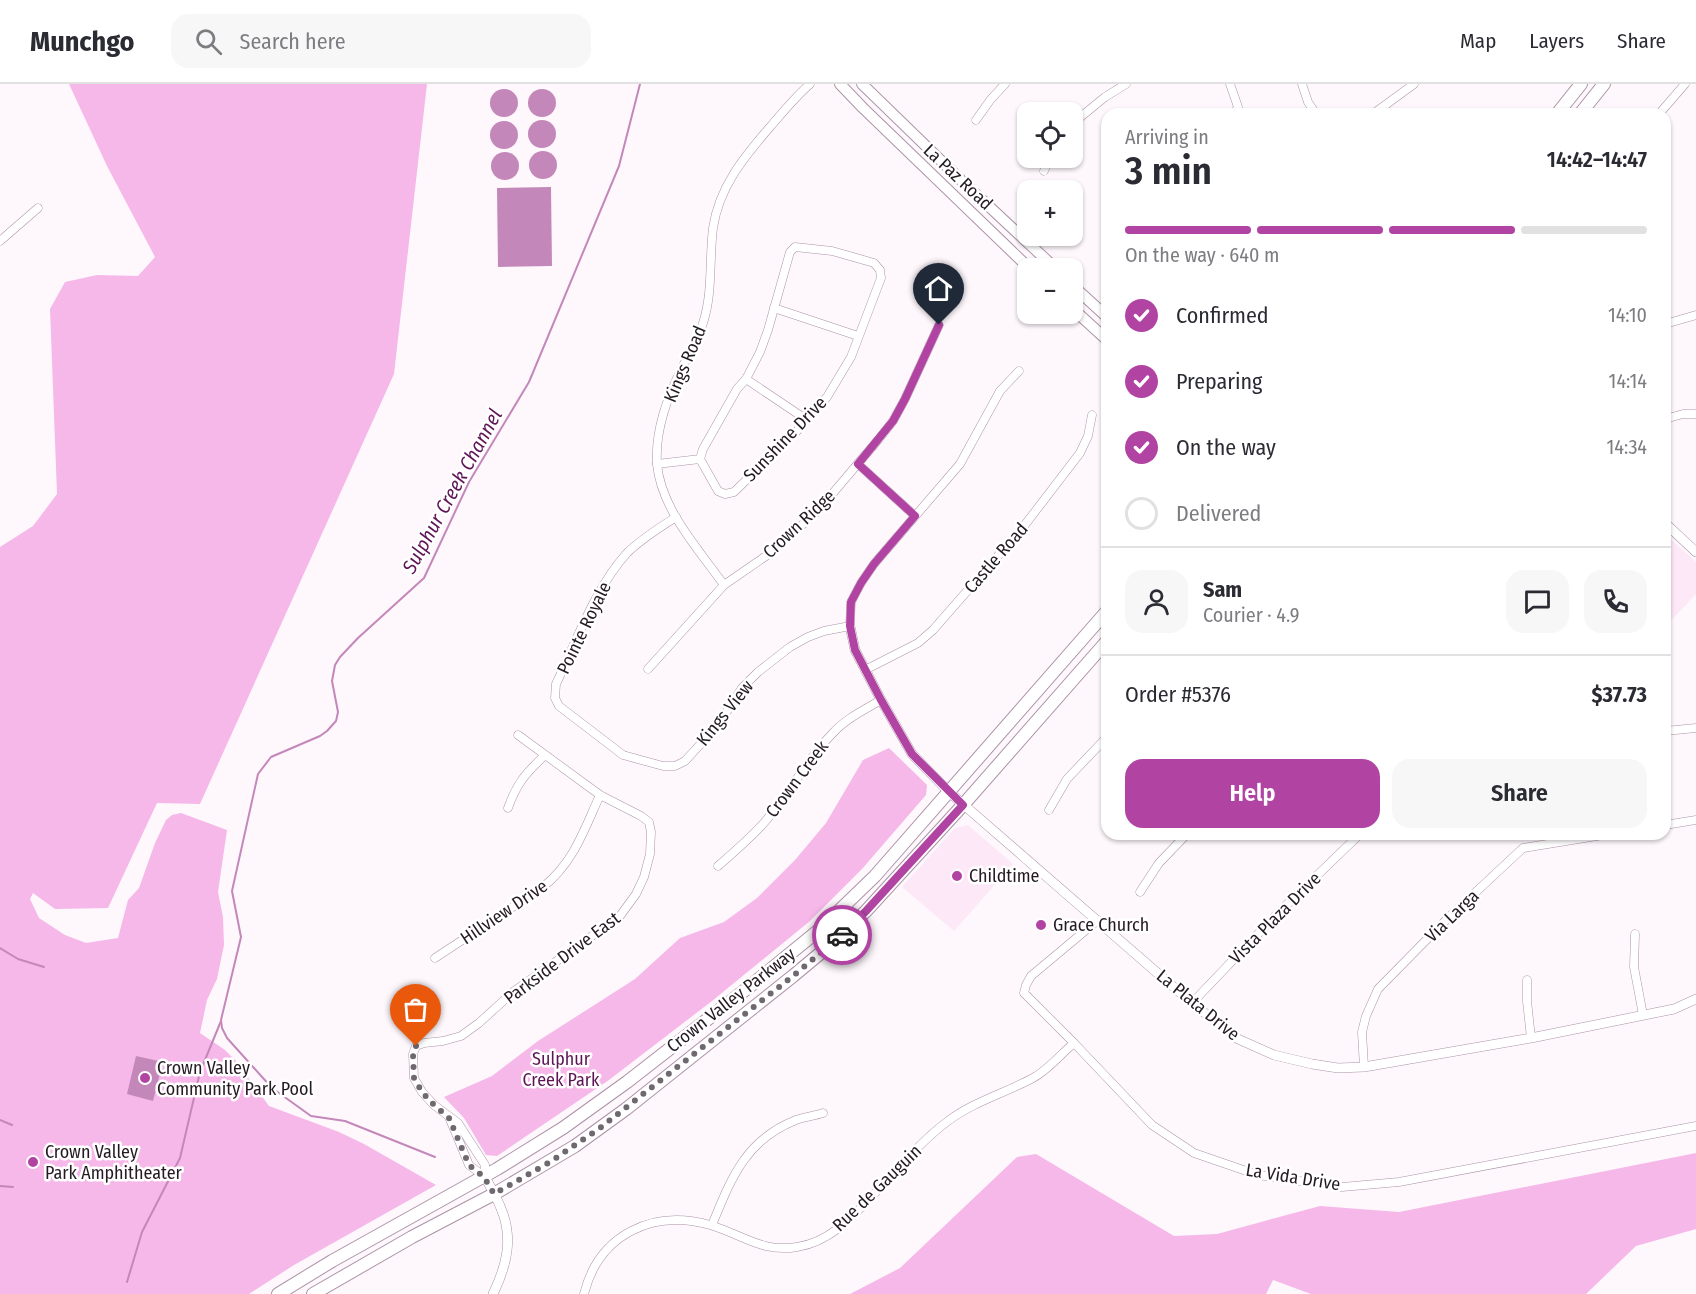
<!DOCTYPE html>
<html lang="en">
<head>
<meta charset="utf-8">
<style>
	:root { --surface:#fff; --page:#f7f7f7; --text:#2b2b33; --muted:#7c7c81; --line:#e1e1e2; --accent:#b144a3 }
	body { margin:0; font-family:"Fira Sans Condensed",sans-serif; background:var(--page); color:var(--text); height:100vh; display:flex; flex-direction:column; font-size:22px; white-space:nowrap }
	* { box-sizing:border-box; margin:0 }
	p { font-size:20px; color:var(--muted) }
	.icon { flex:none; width:33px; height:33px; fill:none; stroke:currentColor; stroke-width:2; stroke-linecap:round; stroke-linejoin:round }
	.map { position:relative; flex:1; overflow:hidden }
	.panel { position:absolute; left:1101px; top:24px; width:570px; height:732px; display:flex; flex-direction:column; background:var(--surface); border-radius:18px; box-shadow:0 2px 4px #0004 }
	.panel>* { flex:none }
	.fabs { position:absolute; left:1017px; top:18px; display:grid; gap:12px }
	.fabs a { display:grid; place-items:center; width:66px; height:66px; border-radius:12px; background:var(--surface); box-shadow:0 2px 4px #0004; font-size:30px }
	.pin { position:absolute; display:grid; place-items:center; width:51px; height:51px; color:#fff; margin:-62px -26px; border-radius:50% 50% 50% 0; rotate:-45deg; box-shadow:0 0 6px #0007 }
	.pin .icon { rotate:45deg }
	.courier { position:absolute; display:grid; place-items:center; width:60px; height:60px; margin:-30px; border:4px solid #b144a3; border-radius:50%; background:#fff; color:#222; box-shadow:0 2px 8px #0007 }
	.summary em { font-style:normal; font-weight:600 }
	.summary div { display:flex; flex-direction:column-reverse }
	.summary { display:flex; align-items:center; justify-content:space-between; height:102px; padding:0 24px }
	h1 { font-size:39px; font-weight:600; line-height:45px }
	.bar { display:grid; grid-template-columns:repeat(4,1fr); gap:9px 6px; align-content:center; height:72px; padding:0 24px }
	.bar i { height:8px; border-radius:4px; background:var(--line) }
	.bar .on { background:var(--accent) }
	.bar p { grid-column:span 4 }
	.line { display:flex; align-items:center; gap:15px; padding:0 24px; border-top:2px solid var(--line) }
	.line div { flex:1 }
	.round { display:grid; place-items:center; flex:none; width:63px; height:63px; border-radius:18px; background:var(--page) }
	ol { padding:0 24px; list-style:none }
	li { display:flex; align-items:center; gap:18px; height:66px }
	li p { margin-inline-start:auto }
	li .icon { padding:6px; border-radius:50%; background:var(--accent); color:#fff; stroke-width:4 }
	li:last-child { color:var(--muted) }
	li i { width:33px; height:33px; border:3px solid var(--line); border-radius:50% }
	.cta { display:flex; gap:12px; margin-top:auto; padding:12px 24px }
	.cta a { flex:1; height:69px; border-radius:18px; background:var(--accent); color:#fff; font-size:24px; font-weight:600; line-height:69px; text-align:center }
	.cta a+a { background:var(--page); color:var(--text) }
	header { display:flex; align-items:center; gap:36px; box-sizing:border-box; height:84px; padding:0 30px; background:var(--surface); border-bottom:2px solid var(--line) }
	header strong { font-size:28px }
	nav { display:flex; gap:33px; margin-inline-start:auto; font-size:21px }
	.search { width:420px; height:54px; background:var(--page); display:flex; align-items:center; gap:15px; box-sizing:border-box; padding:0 21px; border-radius:18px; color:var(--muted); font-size:22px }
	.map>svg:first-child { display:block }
	.built { fill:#fde8f8 }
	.green { fill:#f5b8e9 }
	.water { fill:#c487b9 }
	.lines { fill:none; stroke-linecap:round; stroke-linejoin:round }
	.stream { stroke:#c487b9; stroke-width:2 }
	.minor-casing { stroke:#ac93a7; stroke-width:9 }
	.tertiary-casing { stroke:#ac93a7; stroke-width:10 }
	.secondary-casing { stroke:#ac93a7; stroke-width:12 }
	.primary-casing { stroke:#ac93a7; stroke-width:14 }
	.minor { stroke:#fff; stroke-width:8 }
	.tertiary { stroke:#fff; stroke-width:9 }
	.secondary { stroke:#fff; stroke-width:10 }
	.primary { stroke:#fff; stroke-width:12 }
	.done { stroke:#70686f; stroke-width:6; stroke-dasharray:0 10.8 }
	.route { stroke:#b144a3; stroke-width:8 }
	.poi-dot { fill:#b144a3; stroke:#fff; stroke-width:2 }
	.labels { text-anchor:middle; stroke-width:5; stroke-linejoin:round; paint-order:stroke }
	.street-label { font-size:18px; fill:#241b22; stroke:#fff }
	.poi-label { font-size:18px; fill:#241b22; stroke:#fff; text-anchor:start }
	.park-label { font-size:18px; fill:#5d1555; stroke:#fff }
	.water-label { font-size:20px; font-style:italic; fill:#5e1556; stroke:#fff }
</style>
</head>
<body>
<header>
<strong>Munchgo</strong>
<div class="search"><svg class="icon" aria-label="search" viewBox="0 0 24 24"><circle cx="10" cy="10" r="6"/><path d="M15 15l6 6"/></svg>Search here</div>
<nav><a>Map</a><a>Layers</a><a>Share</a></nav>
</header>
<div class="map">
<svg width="1696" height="1210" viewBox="0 0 1696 1210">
	<rect width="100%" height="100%" fill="#fef8fd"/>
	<g class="built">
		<path d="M1665 450 1696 478V510L1665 543Z"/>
		<path d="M968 741 1013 780 954 847 902 803 955 744Z"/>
	</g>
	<g class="green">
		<path d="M69 0H427L394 290 200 720 157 719 108 824 55 825 33 809 30 815 39 834 65 851 86 859 118 854 128 816 139 804 155 759 166 736 172 731 181 729 227 746 218 808 223 833 224 861 217 895 207 916 200 949 225 966 237 978 269 1022 339 1048 364 1060 436 1101 294 1181 249 1210H0V463L33 442 57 410 50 225 65 198 97 191 138 192 155 173 107 82Z"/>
		<path d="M889 664 927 701 926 711 862 785 810 837 712 917 609 996 497 1072 486 1071 464 1034 444 1013 492 992 538 957 635 895 680 854 724 838 757 814 795 776 826 739 863 676Z"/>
		<path d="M1696 1069V1145L1636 1162 1586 1210H1311L1273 1196 1266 1210H850L900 1184 1017 1073 1036 1070 1174 1152 1217 1150 1320 1122 1399 1128Z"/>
	</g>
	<g class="water">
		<circle cx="542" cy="19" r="14"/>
		<circle cx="504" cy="19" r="14"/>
		<circle cx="542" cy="50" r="14"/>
		<circle cx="504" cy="51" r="14"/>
		<circle cx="543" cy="81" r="14"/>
		<circle cx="505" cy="82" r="14"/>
		<path d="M551 103 552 182 498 183 497 104Z"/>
		<path d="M136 972 163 978 153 1017 127 1010Z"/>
	</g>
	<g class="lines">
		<g class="stream">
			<path d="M0 864 18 875 44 883"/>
			<path d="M0 1036 12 1041"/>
			<path d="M435 1073 345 1037 311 1032 272 1004 227 954 222 944 221 936 241 853 232 807 258 690 271 673 320 652 327 647 336 637 338 628 332 597 335 581 340 573 358 554 424 494 469 398 529 298 619 82 640 0"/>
			<path d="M0 1102 13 1103"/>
			<path d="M127 1198 142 1148 180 1074 200 988 221 937"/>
		</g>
		<g class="minor-casing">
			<g id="minor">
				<path d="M1230 0 1238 23 1234 30"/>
				<path d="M1302 0 1308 18 1316 30"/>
				<path d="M1373 30 1414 0"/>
				<path d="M1659 30 1685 0"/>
				<path d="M976 36 991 15 1005 0"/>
				<path d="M1072 40 1105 13 1126 0"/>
				<path d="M1044 87 1049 74"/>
				<path d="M0 157 38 124"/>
				<path d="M774 224 858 252"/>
				<path d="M1665 240 1696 231"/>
				<path d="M746 295 807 336"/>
				<path d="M1665 335 1683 330H1696"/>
				<path d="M657 380 700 375 718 407 725 410 734 408 798 346 827 313 851 273 881 194 880 186 874 179 832 167 795 163 790 168 768 246 760 268 746 295 737 305 703 365 700 375"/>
				<path d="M858 380 915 432"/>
				<path d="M676 433C659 444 641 455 627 469 595 504 576 558 556 600L555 614 559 622 623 671 663 682H675L685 677 718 641 742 604 758 588 790 563 808 553 824 547 850 542 851 518 861 499 874 480 960 380 1000 307 1019 287"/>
				<path d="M724 501C699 466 661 425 657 380 655 346 667 314 682 284 689 269 699 255 703 239 713 209 709 176 713 144 719 103 744 73 770 43 783 28 795 13 810 0"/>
				<path d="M648 585 724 501 766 472 816 429 878 356 893 337 905 315 939 241"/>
				<path d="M865 586 918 559 933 546 1024 442 1080 369 1088 352 1092 331"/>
				<path d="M1665 647 1696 644"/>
				<path d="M508 724C517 699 525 690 544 672"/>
				<path d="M1049 726 1067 695 1107 653"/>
				<path d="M1665 741 1696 736"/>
				<path d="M718 782C733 769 748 756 762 741 788 713 805 677 832 650 845 635 864 626 881 616"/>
				<path d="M1140 808 1159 779 1187 750"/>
				<path d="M1098 836 1031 892 1026 901 1024 909 1074 959 1152 1041 1194 1069 1258 1091 1342 1103 1399 1098 1696 1042"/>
				<path d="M1635 850 1634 883 1643 931"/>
				<path d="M435 874 543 803C574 778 584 746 600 711"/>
				<path d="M1527 896V917L1531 954"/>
				<path d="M1192 919 1275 832 1360 750"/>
				<path d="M1364 983 1362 948 1366 932 1378 905 1447 835 1523 764 1609 750"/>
				<path d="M449 1033 469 1081 485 1093"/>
				<path d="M485 1093V1081L458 1039 434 1021 422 1008 414 994 413 970 416 962 424 959 443 957 461 952 479 939 513 908 620 832 636 810 644 793 650 770 651 748 649 738 641 732 600 711 518 651"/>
				<path d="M712 1141C731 1095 745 1056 796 1036 804 1033 814 1032 823 1029"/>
				<path d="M584 1210C599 1150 653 1125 710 1141 741 1150 762 1169 797 1163 831 1158 854 1131 877 1107 900 1083 921 1057 948 1037 973 1018 1005 1009 1033 994 1048 986 1061 970 1074 959"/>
			</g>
		</g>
		<g class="tertiary-casing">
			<g id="tertiary">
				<path d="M1665 439 1696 468"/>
				<path d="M850 542 855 566 881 616 912 670 949 708 1192 919 1238 955 1274 971 1312 980 1338 984 1364 983 1531 954 1674 925 1696 915"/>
				<path d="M485 1093C490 1102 496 1112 500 1122 514 1153 507 1181 493 1210"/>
			</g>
		</g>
		<g class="secondary-casing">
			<g id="secondary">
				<path d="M840 0 863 24 1029 184"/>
				<path d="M862 0 965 100 1055 184"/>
				<path d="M1072 201 1107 233"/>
				<path d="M1072 224 1107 256"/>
			</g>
		</g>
		<g class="primary-casing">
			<g id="primary">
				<path d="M1557 30 1581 0"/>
				<path d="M1580 30 1604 0"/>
				<path d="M278 1210 332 1177 497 1085 563 1044 627 998 749 903 819 846 875 792 1107 527"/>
				<path d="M313 1210 412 1153 494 1110 575 1062 626 1025 793 892 835 857 866 827 963 721 1107 557"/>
			</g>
		</g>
		<use href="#minor" class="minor"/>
		<use href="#tertiary" class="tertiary"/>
		<use href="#secondary" class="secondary"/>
		<use href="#primary" class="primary"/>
	</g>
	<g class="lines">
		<path class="done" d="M416 962 413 970 414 994 422 1008 434 1021 449 1034 469 1081 484 1093 494 1110 550 1078 600 1044 793 892 842 851"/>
		<path class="route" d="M842 851 866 827 963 721 912 670 881 616 855 566 850 542 851 518 861 499 874 480 915 432 858 380 893 337 905 315 939 241"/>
	</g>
	<g class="poi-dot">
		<circle cx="957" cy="792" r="6"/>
		<circle cx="1041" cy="841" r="6"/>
		<circle cx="145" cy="994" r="6"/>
		<circle cx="33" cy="1078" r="6"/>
	</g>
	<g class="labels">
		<g class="street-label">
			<text transform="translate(958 93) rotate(43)" y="6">La Paz Road</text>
			<text transform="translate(685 280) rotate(-67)" y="6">Kings Road</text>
			<text transform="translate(785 355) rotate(-46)" y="6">Sunshine Drive</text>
			<text transform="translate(799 440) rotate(-43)" y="6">Crown Ridge</text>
			<text transform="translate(996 474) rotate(-49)" y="6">Castle Road</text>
			<text transform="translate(584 544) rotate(-64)" y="6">Pointe Royale</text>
			<text transform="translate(725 629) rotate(-51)" y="6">Kings View</text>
			<text transform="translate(797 695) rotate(-53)" y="6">Crown Creek</text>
			<text transform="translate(504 828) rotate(-34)" y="6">Hillview Drive</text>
			<text transform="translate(1452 832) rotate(-44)" y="6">Via Larga</text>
			<text transform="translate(1275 834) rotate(-45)" y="6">Vista Plaza Drive</text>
			<text transform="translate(562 874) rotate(-37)" y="6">Parkside Drive East</text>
			<text transform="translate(731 916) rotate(-38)" y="6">Crown Valley Parkway</text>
			<text transform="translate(1198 921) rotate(39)" y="6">La Plata Drive</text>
			<text transform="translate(1293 1093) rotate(9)" y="6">La Vida Drive</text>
			<text transform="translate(877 1104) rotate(-44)" y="6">Rue de Gauguin</text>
		</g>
		<g class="poi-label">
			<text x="969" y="798">Childtime</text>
			<text x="1053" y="847">Grace Church</text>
			<text x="157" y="990">Crown Valley<tspan x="157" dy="21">Community Park Pool</tspan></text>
			<text x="45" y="1074">Crown Valley<tspan x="45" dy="21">Park Amphitheater</tspan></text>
		</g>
		<g class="park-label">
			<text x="561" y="981">Sulphur<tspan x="561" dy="21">Creek Park</tspan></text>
		</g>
		<g class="water-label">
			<text transform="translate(452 407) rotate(-61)" y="7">Sulphur Creek Channel</text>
		</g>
	</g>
</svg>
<div class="fabs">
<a><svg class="icon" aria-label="locate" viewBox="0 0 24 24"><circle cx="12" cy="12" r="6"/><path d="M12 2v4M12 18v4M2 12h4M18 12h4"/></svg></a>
<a>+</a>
<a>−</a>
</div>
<div class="pin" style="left:416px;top:962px;background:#ea580c"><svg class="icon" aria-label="bag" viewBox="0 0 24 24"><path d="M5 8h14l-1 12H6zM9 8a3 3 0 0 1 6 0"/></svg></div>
<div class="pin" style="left:939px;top:241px;background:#1f2937"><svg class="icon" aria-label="home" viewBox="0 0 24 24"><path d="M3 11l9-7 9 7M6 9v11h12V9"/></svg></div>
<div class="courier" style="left:842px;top:851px"><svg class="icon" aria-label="car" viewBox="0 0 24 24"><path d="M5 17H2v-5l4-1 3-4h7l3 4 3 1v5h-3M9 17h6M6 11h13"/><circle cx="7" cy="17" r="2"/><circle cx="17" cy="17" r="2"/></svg></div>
<section class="panel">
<div class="summary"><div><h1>3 min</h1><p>Arriving in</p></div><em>14:42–14:47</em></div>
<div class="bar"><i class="on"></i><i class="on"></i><i class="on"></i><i></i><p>On the way · 640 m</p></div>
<ol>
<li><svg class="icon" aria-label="check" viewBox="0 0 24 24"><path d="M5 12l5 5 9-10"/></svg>Confirmed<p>14:10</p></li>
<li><svg class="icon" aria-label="check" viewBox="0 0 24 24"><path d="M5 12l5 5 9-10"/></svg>Preparing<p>14:14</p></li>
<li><svg class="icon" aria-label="check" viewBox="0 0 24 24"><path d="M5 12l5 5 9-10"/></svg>On the way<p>14:34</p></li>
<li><i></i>Delivered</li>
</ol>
<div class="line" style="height:108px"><a class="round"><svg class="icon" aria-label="person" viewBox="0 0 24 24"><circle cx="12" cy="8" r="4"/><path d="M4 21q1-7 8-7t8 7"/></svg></a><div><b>Sam</b><p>Courier · 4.9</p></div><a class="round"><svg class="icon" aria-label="chat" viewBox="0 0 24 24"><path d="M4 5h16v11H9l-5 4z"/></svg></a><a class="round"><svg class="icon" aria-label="phone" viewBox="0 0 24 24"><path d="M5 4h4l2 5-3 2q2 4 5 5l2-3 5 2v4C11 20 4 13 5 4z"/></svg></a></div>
<div class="line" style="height:78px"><div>Order #5376</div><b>$37.73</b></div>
<div class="cta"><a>Help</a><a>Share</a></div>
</section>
</div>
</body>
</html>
